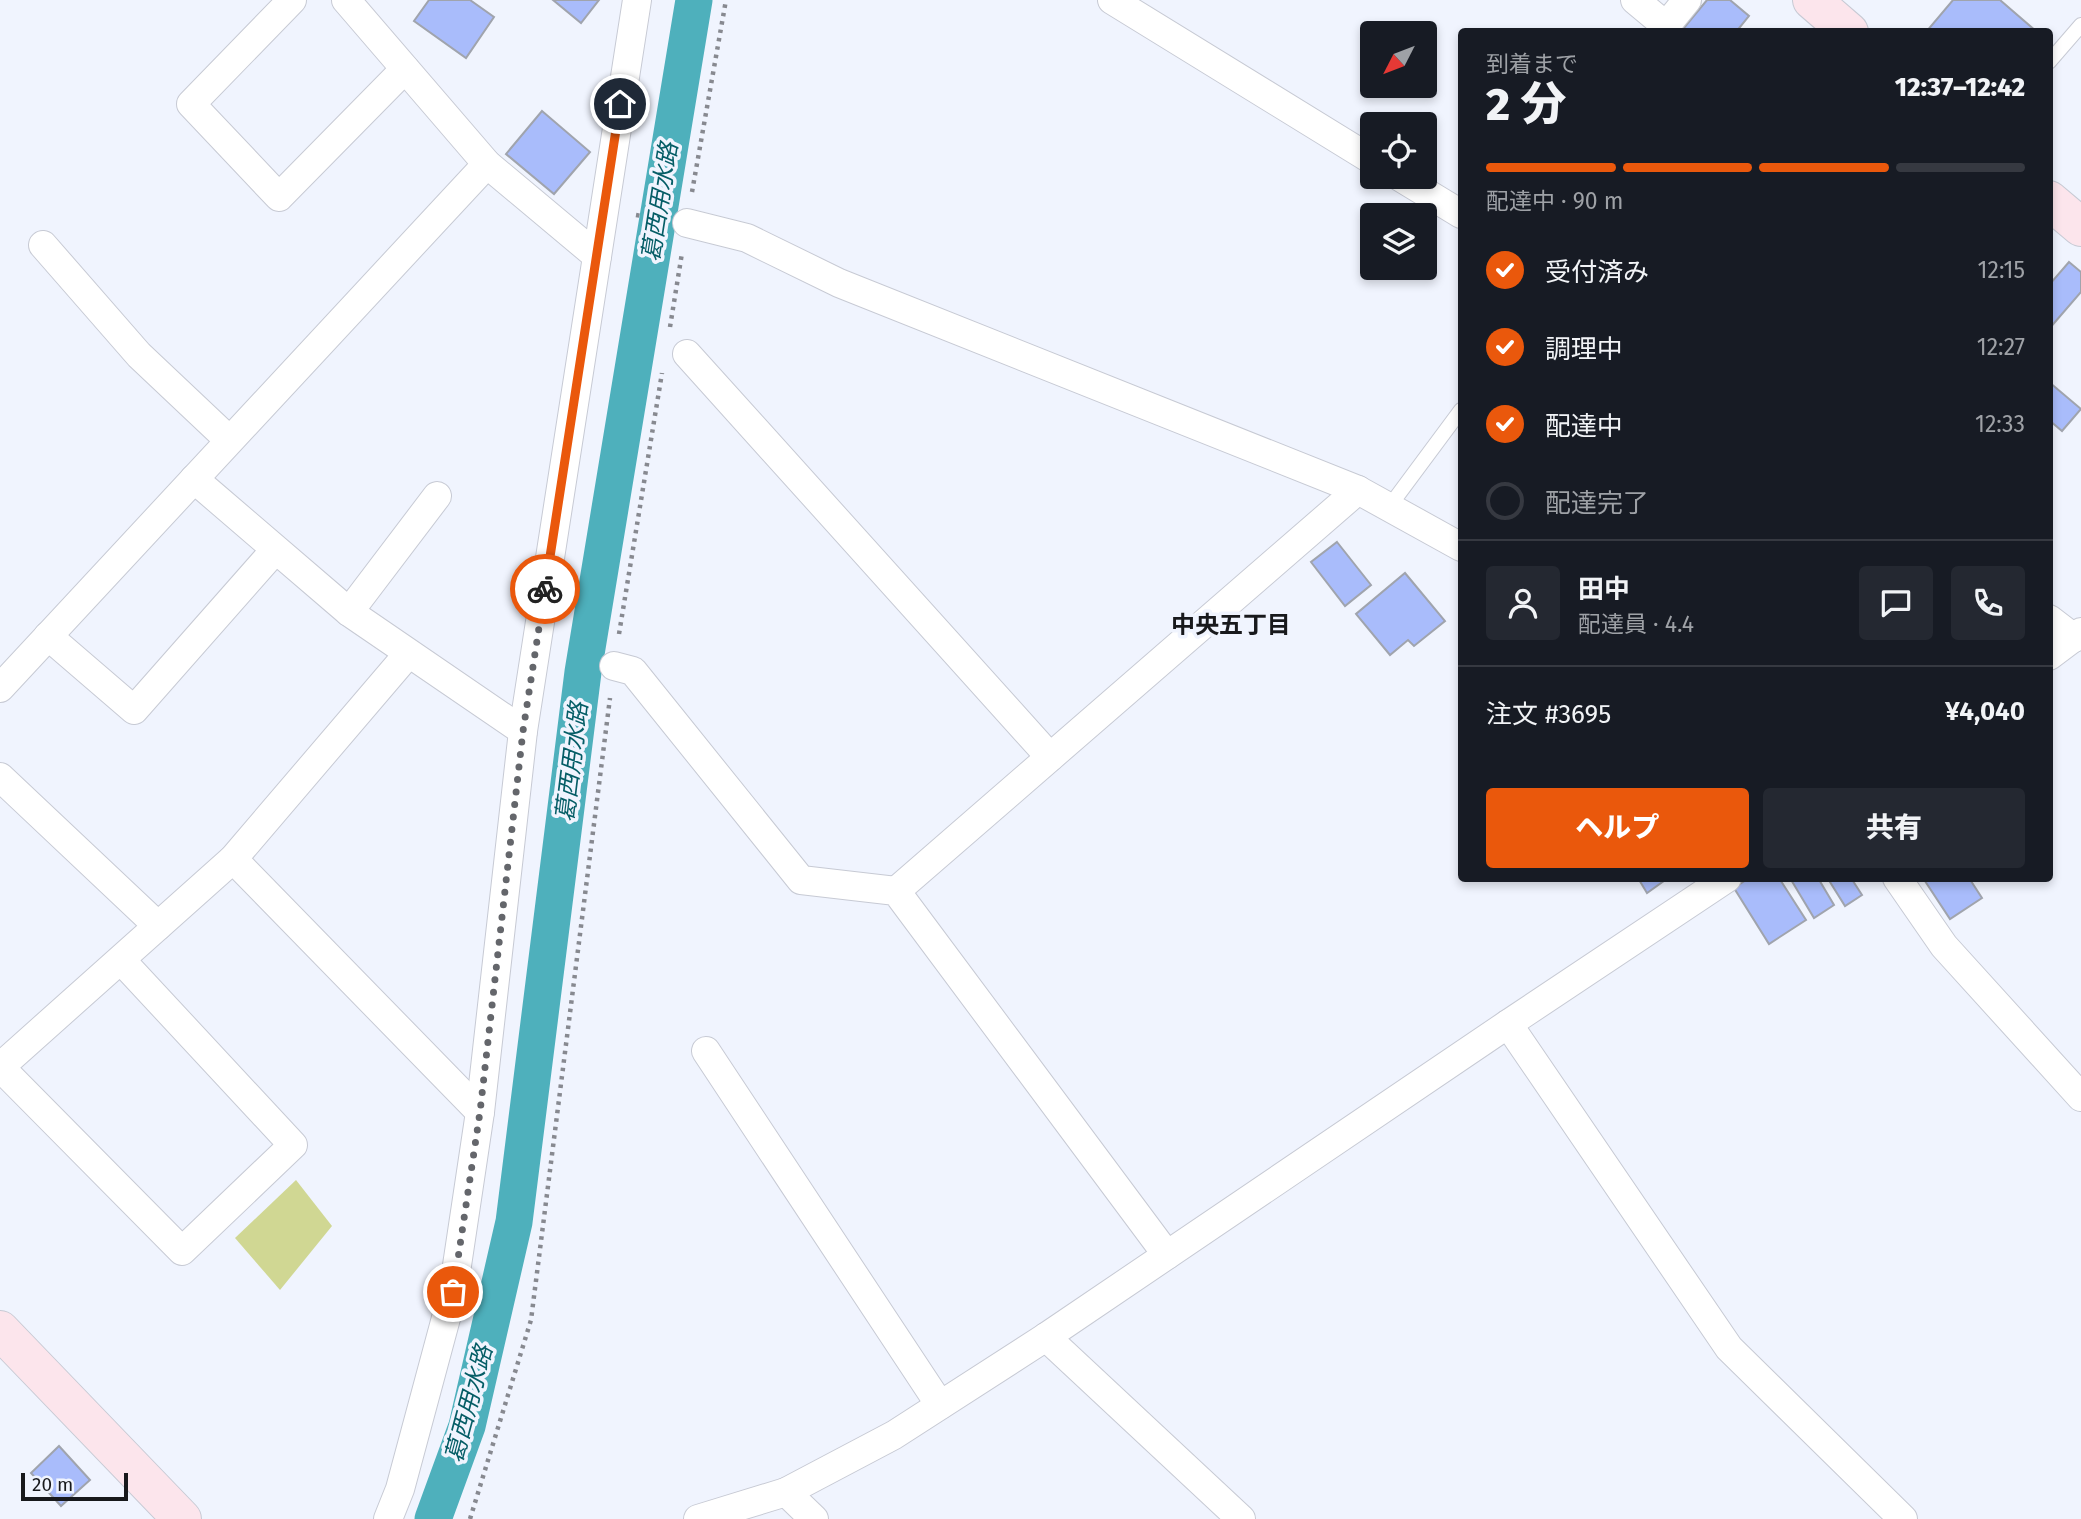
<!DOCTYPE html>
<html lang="ja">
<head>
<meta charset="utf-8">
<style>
	:root { --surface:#171b24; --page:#242831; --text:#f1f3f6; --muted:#9ea1a6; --line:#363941; --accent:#ea580c }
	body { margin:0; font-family:"Fira Sans","Noto Sans JP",sans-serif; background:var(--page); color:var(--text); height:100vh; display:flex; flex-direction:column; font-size:26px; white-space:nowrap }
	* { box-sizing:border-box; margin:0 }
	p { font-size:23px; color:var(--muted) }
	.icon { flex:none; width:38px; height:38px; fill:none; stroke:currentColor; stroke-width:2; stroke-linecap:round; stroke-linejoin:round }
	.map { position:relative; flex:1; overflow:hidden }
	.details { position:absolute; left:1458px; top:28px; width:595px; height:854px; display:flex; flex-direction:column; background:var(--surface); border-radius:7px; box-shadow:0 4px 10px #0003 }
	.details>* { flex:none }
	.needle { width:46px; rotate:228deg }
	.buttons { position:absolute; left:1360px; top:21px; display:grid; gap:14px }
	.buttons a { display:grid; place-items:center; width:77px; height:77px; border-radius:7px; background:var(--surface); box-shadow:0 4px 10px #0003; font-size:35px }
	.scale { position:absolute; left:21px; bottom:18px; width:107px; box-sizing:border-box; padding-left:7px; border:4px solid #18191c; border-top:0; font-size:19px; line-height:24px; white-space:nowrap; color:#18191c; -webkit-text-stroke:5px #f0f4fe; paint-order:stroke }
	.pin { position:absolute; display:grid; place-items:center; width:60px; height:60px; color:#fff; margin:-30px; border:4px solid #fff; border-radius:50%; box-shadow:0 2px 7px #0007 }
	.courier { position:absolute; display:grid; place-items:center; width:70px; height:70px; margin:-35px; border:5px solid #ea580c; border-radius:50%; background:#fff; color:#222; box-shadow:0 2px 9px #0007 }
	.summary em { font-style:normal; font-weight:800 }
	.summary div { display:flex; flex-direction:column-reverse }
	.summary { display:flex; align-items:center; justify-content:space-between; height:119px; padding:0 28px }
	h1 { font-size:46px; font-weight:800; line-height:52px }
	.bar { display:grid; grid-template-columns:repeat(4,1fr); gap:10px 7px; align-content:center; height:84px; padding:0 28px }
	.bar i { height:9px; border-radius:5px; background:var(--line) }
	.bar .on { background:var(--accent) }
	.bar p { grid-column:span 4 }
	.line { display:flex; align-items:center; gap:18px; padding:0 28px; border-top:2px solid var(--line) }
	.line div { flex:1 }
	.round { display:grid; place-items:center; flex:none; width:74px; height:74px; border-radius:7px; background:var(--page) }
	ol { padding:0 28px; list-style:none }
	li { display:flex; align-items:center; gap:21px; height:77px }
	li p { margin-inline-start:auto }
	li .icon { padding:7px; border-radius:50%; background:var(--accent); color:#fff; stroke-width:4 }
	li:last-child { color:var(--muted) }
	li i { width:38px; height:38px; border:4px solid var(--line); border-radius:50% }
	.button { display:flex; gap:14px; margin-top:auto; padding:14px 28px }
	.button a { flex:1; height:80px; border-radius:7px; background:var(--accent); color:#fff; font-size:28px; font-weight:800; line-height:80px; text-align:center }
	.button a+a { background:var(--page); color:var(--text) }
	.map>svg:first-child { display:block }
	.green { fill:#d0d793 }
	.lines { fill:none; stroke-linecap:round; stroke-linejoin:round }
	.canal { stroke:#4eb0bc; stroke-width:37 }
	.building { fill:#a9bcfb; stroke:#a0a4ad; stroke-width:2 }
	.lane-casing { stroke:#c7cad4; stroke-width:16 }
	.street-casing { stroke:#c7cad4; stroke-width:30 }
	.secondary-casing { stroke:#c7cad4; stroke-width:40 }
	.path { stroke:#878990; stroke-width:4.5; stroke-dasharray:3.5 5; stroke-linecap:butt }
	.lane { stroke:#fff; stroke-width:14 }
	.street { stroke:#fff; stroke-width:28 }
	.secondary { stroke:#fce5ec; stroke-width:38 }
	.done { stroke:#64666b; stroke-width:7; stroke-dasharray:0 12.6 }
	.route { stroke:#ea580c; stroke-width:9 }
	.labels { text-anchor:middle; stroke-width:7; stroke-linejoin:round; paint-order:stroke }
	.water-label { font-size:24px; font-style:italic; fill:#055d66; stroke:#f0f4fe }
	.neighbourhood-label { font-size:24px; font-weight:bold; fill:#18191c; stroke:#f0f4fe }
</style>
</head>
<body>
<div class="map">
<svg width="2081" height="1519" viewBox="0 0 2081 1519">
	<rect width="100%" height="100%" fill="#f0f4fe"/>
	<path class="green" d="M296 1180 332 1226 280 1290 235 1238Z"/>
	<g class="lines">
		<path class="canal" d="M433 1519 467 1426 514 1222 583 672 694 0"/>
	</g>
	<g class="building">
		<path d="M429 0H470L494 17 466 58 414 21Z"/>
		<path d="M553 0H599L581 23Z"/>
		<path d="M1707 0H1730L1749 16 1736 32H1686L1683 29Z"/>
		<path d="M1953 0H2000L2037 32H1926Z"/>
		<path d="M542 111 590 152 554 194 506 154Z"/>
		<path d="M2069 262 2081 272V292L2049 329V285Z"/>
		<path d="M2049 382 2081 409 2062 431 2049 420Z"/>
		<path d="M1337 542 1371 585 1345 606 1311 562Z"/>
		<path d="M1405 573 1445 621 1414 646 1408 640 1390 655 1356 614Z"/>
		<path d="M1638 878H1668L1647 893Z"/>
		<path d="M1749 878H1779L1806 920 1769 944 1734 888Z"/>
		<path d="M1790 878H1818L1834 905 1814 918Z"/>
		<path d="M1836 878H1851L1862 895 1845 906 1830 882Z"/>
		<path d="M1923 878H1969L1982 898 1950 919Z"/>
		<path d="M59 1446 90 1480 61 1506 31 1473Z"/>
	</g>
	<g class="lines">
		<g class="lane-casing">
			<g id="lane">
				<path d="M2049 62 2081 25"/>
				<path d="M1389 507 1461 410"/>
			</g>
		</g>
		<g class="street-casing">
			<g id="street">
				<path d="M292 0 191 104 279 197 405 69"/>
				<path d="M346 0 487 164 597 256"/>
				<path d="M1112 0 1372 160"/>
				<path d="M1635 0 1665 25"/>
				<path d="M1661 32 1687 0"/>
				<path d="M1400 177 1461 214"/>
				<path d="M687 223 747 238 839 283 1358 490 1461 547"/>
				<path d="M43 245 139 355 229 440"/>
				<path d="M687 354 1050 757"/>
				<path d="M194 479 349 612 523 731"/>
				<path d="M349 612 437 496"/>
				<path d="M2049 619 2074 638"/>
				<path d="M48 636 134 710 275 550"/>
				<path d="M2049 656 2081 632"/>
				<path d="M614 666 633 671 801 880 896 891 1167 1255"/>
				<path d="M0 688 487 164"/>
				<path d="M0 777 158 926"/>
				<path d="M233 859 480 1112"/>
				<path d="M1897 878 1944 946 2081 1097"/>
				<path d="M896 891 1358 490"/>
				<path d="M1508 1024 1729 1348 1903 1519"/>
				<path d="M706 1051 940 1405"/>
				<path d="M0 1067 182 1251 293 1145 121 960"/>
				<path d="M0 1067 233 859 408 654"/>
				<path d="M1046 1337 1241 1519"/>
				<path d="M786 1492 814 1519"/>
				<path d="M388 1519 400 1489 453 1292 480 1112 523 731 637 0"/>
				<path d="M698 1519 786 1492 894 1435 1046 1337 1508 1024 1727 878"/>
			</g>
		</g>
		<g class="secondary-casing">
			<g id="secondary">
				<path d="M1812 0 1849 32"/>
				<path d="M2049 200 2081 227"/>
				<path d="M0 1330 182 1519"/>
			</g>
		</g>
		<g class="path">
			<path d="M692 192 726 0"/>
			<path d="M636 215 658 219"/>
			<path d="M670 327 682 253"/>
			<path d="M619 634 662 373"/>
			<path d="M470 1519 531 1320 610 698"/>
		</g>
		<use href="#lane" class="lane"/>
		<use href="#street" class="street"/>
		<use href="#secondary" class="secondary"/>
	</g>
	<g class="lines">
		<path class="done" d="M453 1292 480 1112 523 731 545 589"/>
		<path class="route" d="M545 589 620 104"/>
	</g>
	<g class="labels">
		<g class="water-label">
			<text transform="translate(660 202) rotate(-81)" y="8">葛西用水路</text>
			<text transform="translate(572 762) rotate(-83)" y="8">葛西用水路</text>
			<text transform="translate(469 1404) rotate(-75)" y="8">葛西用水路</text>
		</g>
		<g class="neighbourhood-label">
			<text x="1231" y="633">中央五丁目</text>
		</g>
	</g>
</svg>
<div class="buttons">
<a><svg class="needle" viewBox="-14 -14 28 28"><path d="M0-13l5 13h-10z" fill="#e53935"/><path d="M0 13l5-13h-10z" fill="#9ea1a6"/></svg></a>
<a><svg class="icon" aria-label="locate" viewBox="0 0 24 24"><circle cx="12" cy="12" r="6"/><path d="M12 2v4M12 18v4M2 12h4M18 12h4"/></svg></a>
<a><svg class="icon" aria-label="layers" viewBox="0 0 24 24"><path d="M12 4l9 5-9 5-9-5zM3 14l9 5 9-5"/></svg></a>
</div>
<div class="scale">20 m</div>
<div class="pin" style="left:453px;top:1292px;background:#ea580c"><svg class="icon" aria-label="bag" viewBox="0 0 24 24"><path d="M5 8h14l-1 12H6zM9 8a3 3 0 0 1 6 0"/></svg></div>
<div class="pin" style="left:620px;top:104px;background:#1f2937"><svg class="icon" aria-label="home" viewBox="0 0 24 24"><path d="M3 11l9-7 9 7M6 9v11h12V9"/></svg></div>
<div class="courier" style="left:545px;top:589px"><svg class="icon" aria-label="bike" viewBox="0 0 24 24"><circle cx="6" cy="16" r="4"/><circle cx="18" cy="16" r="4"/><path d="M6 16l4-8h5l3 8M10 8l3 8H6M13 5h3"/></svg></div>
<section class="details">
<div class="summary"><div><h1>2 分</h1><p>到着まで</p></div><em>12:37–12:42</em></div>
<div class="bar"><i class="on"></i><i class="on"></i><i class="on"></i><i></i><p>配達中 · 90 m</p></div>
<ol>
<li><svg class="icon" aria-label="check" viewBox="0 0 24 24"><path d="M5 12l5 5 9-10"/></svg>受付済み<p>12:15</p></li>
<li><svg class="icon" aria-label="check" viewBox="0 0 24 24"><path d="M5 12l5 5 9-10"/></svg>調理中<p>12:27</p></li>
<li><svg class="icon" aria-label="check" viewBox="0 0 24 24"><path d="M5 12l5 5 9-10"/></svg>配達中<p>12:33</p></li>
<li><i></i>配達完了</li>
</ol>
<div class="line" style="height:126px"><a class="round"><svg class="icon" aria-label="person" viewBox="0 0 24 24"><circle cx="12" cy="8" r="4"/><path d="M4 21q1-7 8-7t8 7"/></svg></a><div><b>田中</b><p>配達員 · 4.4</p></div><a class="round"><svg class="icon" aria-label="chat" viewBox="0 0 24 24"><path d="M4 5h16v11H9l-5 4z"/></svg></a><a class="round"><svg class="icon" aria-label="phone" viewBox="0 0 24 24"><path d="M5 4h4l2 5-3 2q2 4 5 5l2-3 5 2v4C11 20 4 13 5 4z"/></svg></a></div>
<div class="line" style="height:91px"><div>注文 #3695</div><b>¥4,040</b></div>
<div class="button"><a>ヘルプ</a><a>共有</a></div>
</section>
</div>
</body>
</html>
